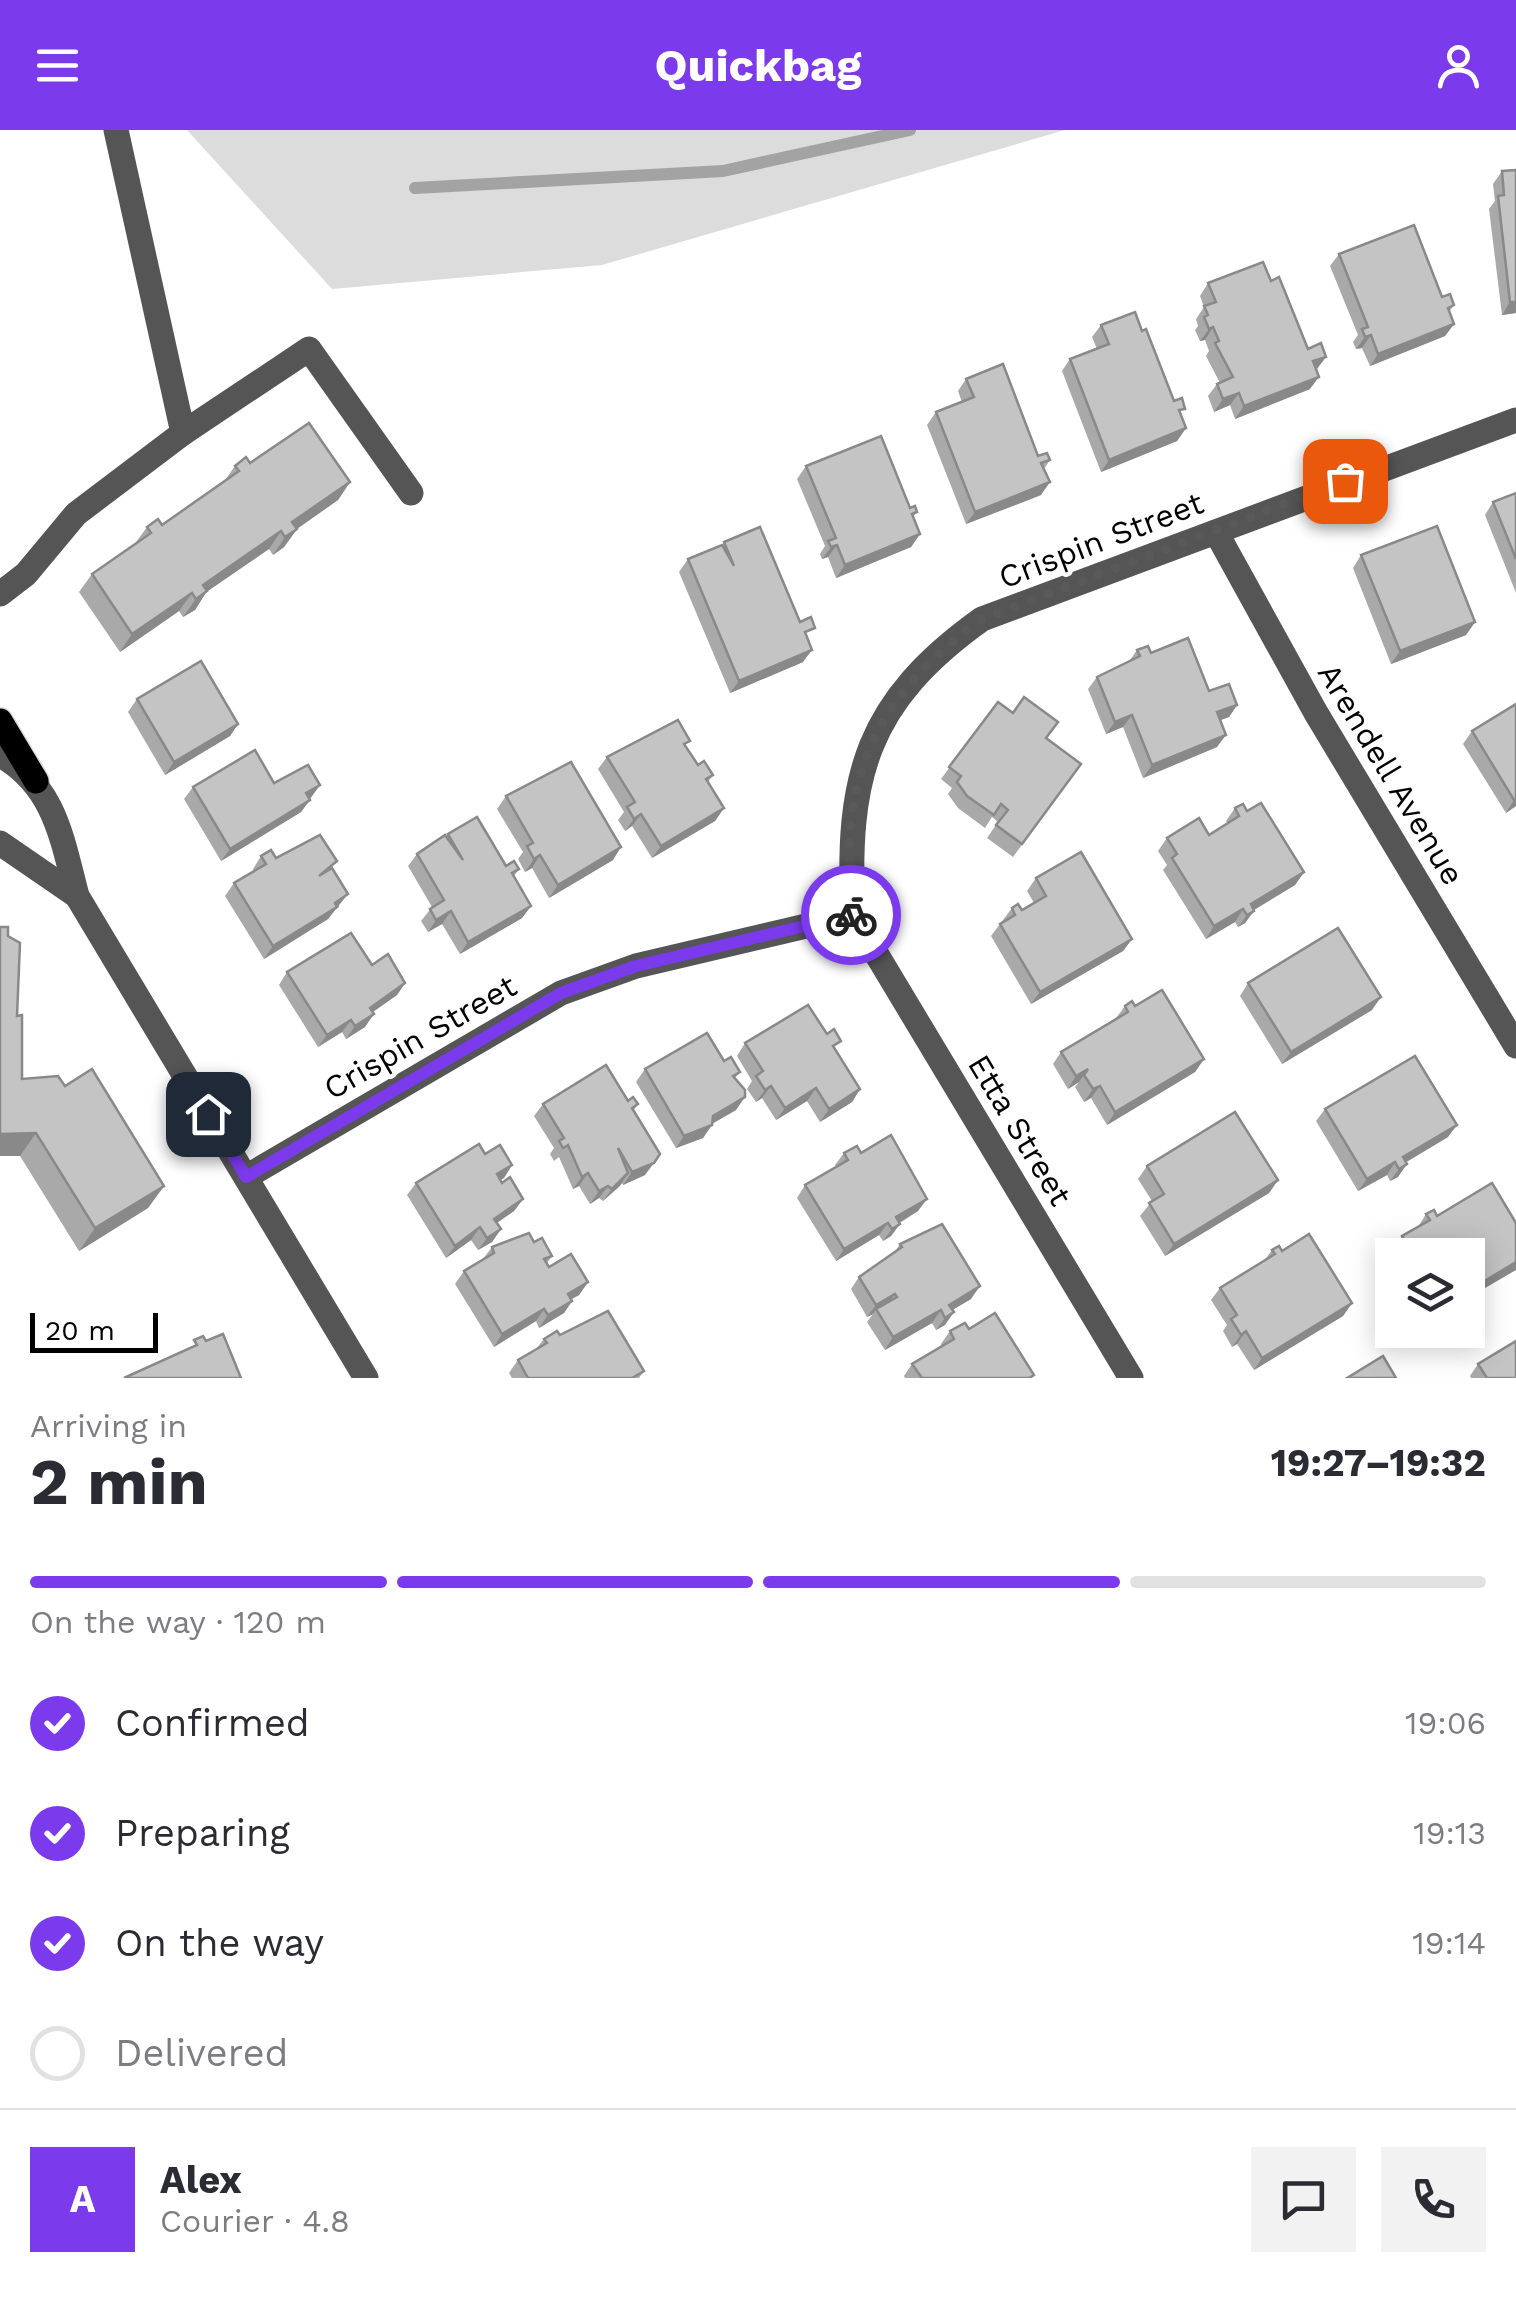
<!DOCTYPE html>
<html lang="en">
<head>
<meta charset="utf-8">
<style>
	:root { --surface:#fff; --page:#f2f2f3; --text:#2b2b33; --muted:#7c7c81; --line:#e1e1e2; --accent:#7c3aed }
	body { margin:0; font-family:"Work Sans",sans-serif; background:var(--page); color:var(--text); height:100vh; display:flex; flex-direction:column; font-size:38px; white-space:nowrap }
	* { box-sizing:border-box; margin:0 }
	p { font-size:32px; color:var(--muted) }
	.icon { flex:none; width:55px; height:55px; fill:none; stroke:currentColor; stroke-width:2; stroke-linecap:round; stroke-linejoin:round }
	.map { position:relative; height:1248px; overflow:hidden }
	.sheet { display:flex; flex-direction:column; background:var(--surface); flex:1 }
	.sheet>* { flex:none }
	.tools { position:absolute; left:1375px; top:1108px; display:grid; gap:20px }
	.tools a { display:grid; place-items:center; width:110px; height:110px; border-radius:0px; background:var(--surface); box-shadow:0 5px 25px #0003; font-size:50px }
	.scale { position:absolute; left:30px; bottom:25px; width:128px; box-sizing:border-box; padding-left:10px; border:5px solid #000; border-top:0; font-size:28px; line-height:35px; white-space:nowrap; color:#000; -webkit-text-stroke:8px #fff; paint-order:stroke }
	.pin { position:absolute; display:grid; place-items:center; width:85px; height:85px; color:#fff; margin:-42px; border-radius:20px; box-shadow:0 5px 15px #0006 }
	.courier { position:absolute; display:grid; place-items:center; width:100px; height:100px; margin:-50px; border:8px solid #7c3aed; border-radius:50%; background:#fff; color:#222; box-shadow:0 2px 12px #0007 }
	.head em { font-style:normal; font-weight:700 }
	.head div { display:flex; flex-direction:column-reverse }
	.head { display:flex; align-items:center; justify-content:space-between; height:170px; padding:0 30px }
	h1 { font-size:65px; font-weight:700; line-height:75px }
	.bar { display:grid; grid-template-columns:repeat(4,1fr); gap:15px 10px; align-content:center; height:120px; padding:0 30px }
	.bar i { height:12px; border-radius:8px; background:var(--line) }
	.bar .selected { background:var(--accent) }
	.bar p { grid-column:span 4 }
	.line { display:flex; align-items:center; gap:25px; padding:0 30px; border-top:2px solid var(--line) }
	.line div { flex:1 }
	.round { display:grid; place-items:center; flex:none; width:105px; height:105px; border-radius:0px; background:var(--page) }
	ol { padding:0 30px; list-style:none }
	li { display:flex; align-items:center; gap:30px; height:110px }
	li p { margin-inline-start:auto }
	li .icon { padding:10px; border-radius:50%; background:var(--accent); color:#fff; stroke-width:4 }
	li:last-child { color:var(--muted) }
	li i { width:55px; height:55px; border:5px solid var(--line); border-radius:50% }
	header { display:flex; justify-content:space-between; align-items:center; height:130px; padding:0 30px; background:var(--accent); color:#fff; font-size:45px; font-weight:700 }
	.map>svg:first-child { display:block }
	.green { fill:#dcdcdc }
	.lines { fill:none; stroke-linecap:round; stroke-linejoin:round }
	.stream { stroke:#a3a3a3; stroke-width:12 }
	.major-casing { stroke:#dbdbdb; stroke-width:28 }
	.minor { stroke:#555; stroke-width:25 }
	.major { stroke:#000; stroke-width:25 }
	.wall { fill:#a9a9a9 }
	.shaded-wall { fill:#898989 }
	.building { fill:#c4c4c4; stroke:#898989; stroke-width:2.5 }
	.done { stroke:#595959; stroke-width:10; stroke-dasharray:0 18 }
	.route { stroke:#7c3aed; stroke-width:12 }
	.labels { text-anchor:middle; stroke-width:9; stroke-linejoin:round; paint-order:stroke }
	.street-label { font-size:32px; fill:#000; stroke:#fff }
</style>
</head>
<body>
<header><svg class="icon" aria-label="menu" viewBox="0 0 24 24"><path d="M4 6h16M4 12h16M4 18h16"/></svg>Quickbag<svg class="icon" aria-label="person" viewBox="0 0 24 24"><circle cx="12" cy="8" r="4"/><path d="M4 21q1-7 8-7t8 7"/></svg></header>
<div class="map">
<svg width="1516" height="1248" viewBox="0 0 1516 1248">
	<rect width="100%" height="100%" fill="#fff"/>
	<path class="green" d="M187 0H1065L602 135 332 159Z"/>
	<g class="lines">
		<path class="stream" d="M415 58 723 41 910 0"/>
		<g class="major-casing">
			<path id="major" d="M0 591 36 651"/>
		</g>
		<g class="minor">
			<path d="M116 0 183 303"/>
			<path d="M1216 402 1316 583 1516 916"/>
			<path d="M0 464 26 444 76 384 183 303 309 219 411 363"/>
			<path d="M0 625C55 656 62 709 77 766L366 1248"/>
			<path d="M0 713 77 766"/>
			<path d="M246 1047 561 863 636 836 853 785"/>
			<path d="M1131 1248 853 785C846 646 866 572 982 489L1516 290"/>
		</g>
		<use href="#major" class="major"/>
	</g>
	<g class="wall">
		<path d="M1516 40V183L1502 185 1489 79 1495 71 1493 54 1502 41Z"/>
		<path d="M1339 124 1442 167 1454 175 1449 182 1454 194 1445 206 1370 236 1362 218 1356 219 1353 212 1358 205 1330 136Z"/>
		<path d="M1271 151 1308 219 1326 227 1316 239 1310 259 1235 289 1230 275 1214 282 1208 266 1217 254 1220 253 1206 226 1209 221 1205 210 1200 211 1195 200 1198 196 1196 189 1204 177 1200 166 1208 153Z"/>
		<path d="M1101 195 1142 201 1186 298 1177 311 1101 342 1062 241 1070 229 1097 219 1092 207Z"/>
		<path d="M966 249 1038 326 1050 330 1044 339 1041 365 966 394 927 295 936 282 962 272 958 261Z"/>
		<path d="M250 333 350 352 338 370 297 399 284 417 273 425 269 419 207 461 195 480 183 487 179 481 120 522 79 462 92 444 134 415 147 397 162 395 223 353 235 336Z"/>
		<path d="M806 336 917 382 913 387 920 404 911 417 836 448 828 427 822 429 820 424 825 416 797 349Z"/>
		<path d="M1516 363V463L1485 385 1493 372Z"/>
		<path d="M724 412 807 509 803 532 730 563 679 442 688 429 722 415Z"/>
		<path d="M1361 425 1475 492 1466 505 1391 534 1353 438Z"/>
		<path d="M1137 520 1151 523 1209 561 1237 575 1229 587 1220 590 1217 617 1143 648 1123 597 1106 604 1088 559 1097 547 1130 530Z"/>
		<path d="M137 569 238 594 230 606 165 645 128 582Z"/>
		<path d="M998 572 1081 634 1013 727 987 708 998 692 992 687 985 698 958 678 948 664 952 658 941 649Z"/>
		<path d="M1516 574V676L1506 683 1463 614 1472 601Z"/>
		<path d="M686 617 698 635 713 645 708 652 724 678 715 691 652 728 632 696 625 701 618 690 624 682 598 639 607 627Z"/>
		<path d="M274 653 320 655 301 682 221 731 184 669 193 657Z"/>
		<path d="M506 666 613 730 549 768 532 738 525 742 518 729 523 722 497 679Z"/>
		<path d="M1235 678 1247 681 1304 742 1295 755 1254 780 1245 793 1238 797 1235 792 1206 809 1163 740 1167 735 1158 721 1167 708 1209 705 1228 693 1226 691Z"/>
		<path d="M448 704 506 736 519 739 514 746 531 776 522 788 460 824 442 794 428 802 421 791 432 777 408 736 417 724Z"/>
		<path d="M261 726 276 728 332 739 339 777 335 779 328 789 264 829 225 766 234 753 254 741 253 739Z"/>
		<path d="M1036 748 1132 809 1123 821 1031 874 991 806 1012 778 1022 780 1034 773 1027 761Z"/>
		<path d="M0 797 8 806 22 949 65 956 164 1056 148 1078 79 1121 20 1026H0Z"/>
		<path d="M372 835 405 853 397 865 373 882 365 897 346 909 342 902 318 917 279 855 287 842Z"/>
		<path d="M1248 853 1372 880 1282 934 1240 866Z"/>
		<path d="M1125 876H1135L1204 929 1195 942 1107 995 1091 968 1084 972 1075 957 1079 952 1068 959 1053 934 1061 922 1116 888Z"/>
		<path d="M745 913 835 919 860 959 852 972 820 992 807 971 776 990 762 968 756 972 747 959 752 951 737 926Z"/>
		<path d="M724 931 740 942 735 948 736 980 712 994 703 1008 676 1018 636 952 645 939Z"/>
		<path d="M628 971 638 974 633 981 645 1045 623 1055 622 1053 603 1071 599 1068 590 1074 579 1056 573 1059 559 1027 554 1031 550 1024 554 1018 534 986 543 974Z"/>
		<path d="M1325 979 1448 1007 1406 1032 1398 1047 1390 1051 1387 1045 1358 1061 1316 991Z"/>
		<path d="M844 1023H861L918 1081 900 1093 891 1106 883 1111 879 1105 836 1131 797 1068 805 1055 836 1037 835 1035Z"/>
		<path d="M485 1024 512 1035 504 1048 500 1050 502 1053 523 1069 514 1081 497 1093 501 1099 492 1112 478 1120 471 1110 446 1128 407 1065 416 1053Z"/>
		<path d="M1147 1036 1278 1050 1269 1063 1165 1126 1140 1086 1152 1071 1138 1049Z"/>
		<path d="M1426 1084 1468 1125H1396L1393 1119 1402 1106 1418 1097Z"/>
		<path d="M534 1112 552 1126 547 1133 549 1137 588 1152 579 1165 571 1169 572 1171 564 1183 539 1198 536 1191 494 1217 455 1154 464 1141 483 1129 492 1117Z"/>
		<path d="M900 1114 971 1169 952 1180 945 1195 936 1200 932 1193 885 1220 867 1192 873 1184 867 1187 851 1159 859 1147 894 1123Z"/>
		<path d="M1272 1120 1282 1121 1352 1173 1343 1186 1254 1240 1237 1214 1232 1217 1223 1201 1227 1195 1211 1170 1220 1158 1264 1131Z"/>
		<path d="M969 1199 1032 1248H905L904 1246 912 1234 942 1216 941 1214 950 1201Z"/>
		<path d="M560 1205 644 1241 639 1248H512L509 1243 518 1230 536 1219 544 1209Z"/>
		<path d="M1478 1234 1516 1248H1471L1470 1246Z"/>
	</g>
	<g class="shaded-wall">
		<path d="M1510 172H1516V183L1502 185Z"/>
		<path d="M1454 194 1445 206 1370 236 1378 224Z"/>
		<path d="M1213 197 1205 210 1200 211 1209 199Z"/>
		<path d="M1371 205 1362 218 1356 219 1365 207Z"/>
		<path d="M1326 227 1317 239 1304 244 1313 231Z"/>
		<path d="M1319 247 1310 259 1235 289 1244 276Z"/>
		<path d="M1239 263 1230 275 1214 282 1223 269Z"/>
		<path d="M1186 298 1177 311 1101 342 1109 330Z"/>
		<path d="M350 352 338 370 285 407 292 392Z"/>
		<path d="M1050 352 1041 365 966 394 975 382Z"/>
		<path d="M297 399 284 417 273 425 285 407Z"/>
		<path d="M281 401 269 419 205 463 207 461 195 480 183 487 196 469 203 455Z"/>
		<path d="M920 404 911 417 836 448 845 435Z"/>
		<path d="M837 415 828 427 822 429 831 417Z"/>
		<path d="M192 463 179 481 120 522 132 504Z"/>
		<path d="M1475 492 1466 505 1391 534 1400 521Z"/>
		<path d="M812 520 803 532 730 563 739 551Z"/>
		<path d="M1237 575 1229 587 1208 595 1217 582Z"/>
		<path d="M1132 585 1123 597 1106 604 1115 592Z"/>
		<path d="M238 594 230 606 165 645 174 632Z"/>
		<path d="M1226 605 1217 617 1143 648 1152 635Z"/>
		<path d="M320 655 311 667 298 675 306 663Z"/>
		<path d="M1516 669V676L1506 683 1514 670Z"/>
		<path d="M310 670 301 682 221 731 230 719Z"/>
		<path d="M724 678 715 691 652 728 661 716Z"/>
		<path d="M641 684 632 696 625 701 634 689Z"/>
		<path d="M621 717 613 730 549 768 558 755Z"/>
		<path d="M540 725 532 738 525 742 534 729Z"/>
		<path d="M1304 742 1295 755 1247 784 1251 774Z"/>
		<path d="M348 764 328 789 264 829 273 816Z"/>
		<path d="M531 776 522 788 460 824 468 812Z"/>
		<path d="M1243 779 1235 792 1206 809 1214 796Z"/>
		<path d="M451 781 442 794 428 802 436 790Z"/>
		<path d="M1254 781 1245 793 1238 797 1247 785Z"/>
		<path d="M1132 809 1123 821 1031 874 1040 862Z"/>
		<path d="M405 853 397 865 361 890 370 878Z"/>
		<path d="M1381 867 1372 880 1282 934 1291 922Z"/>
		<path d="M374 884 365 897 346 909 355 896Z"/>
		<path d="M351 890 342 902 318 917 327 905Z"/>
		<path d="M1204 929 1195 942 1107 995 1115 982Z"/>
		<path d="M1088 939 1079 952 1068 959 1076 946Z"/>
		<path d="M771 956 762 968 756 972 765 960Z"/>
		<path d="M1100 956 1091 968 1084 972 1093 959Z"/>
		<path d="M816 958 807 971 776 990 785 978Z"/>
		<path d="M860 959 852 972 820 992 829 979Z"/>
		<path d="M745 967 736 980 706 997 712 995 703 1008 676 1018 684 1006 713 986Z"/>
		<path d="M1457 995 1448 1007 1398 1037 1403 1027Z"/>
		<path d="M36 1003 20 1026H0V1004Z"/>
		<path d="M1395 1032 1387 1045 1358 1061 1367 1049Z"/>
		<path d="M654 1033 645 1045 623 1055 632 1042Z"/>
		<path d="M1407 1034 1398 1047 1390 1051 1399 1039Z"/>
		<path d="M512 1035 504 1048 488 1057 497 1044Z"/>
		<path d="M588 1043 579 1056 573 1059 582 1047Z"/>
		<path d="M628 1043 620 1056 603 1071 612 1059Z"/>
		<path d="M1278 1050 1269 1063 1165 1126 1174 1114Z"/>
		<path d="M164 1056 148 1078 79 1121 95 1098Z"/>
		<path d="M608 1056 599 1068 590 1074 599 1061Z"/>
		<path d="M523 1069 514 1081 485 1101 494 1089Z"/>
		<path d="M927 1069 918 1081 891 1097 896 1087Z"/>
		<path d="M888 1093 879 1105 836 1131 844 1119Z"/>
		<path d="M900 1094 891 1106 883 1111 892 1099Z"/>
		<path d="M480 1097 471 1110 446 1128 455 1116Z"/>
		<path d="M501 1099 492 1112 478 1120 487 1108Z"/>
		<path d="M1516 1132V1140L1468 1168V1161Z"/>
		<path d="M588 1152 579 1165 559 1176 568 1164Z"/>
		<path d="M980 1156 971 1169 944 1185 949 1175Z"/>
		<path d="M895 1164 886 1176 876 1179 873 1184 867 1187 876 1175Z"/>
		<path d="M572 1171 564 1183 539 1198 548 1185Z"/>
		<path d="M1352 1173 1343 1186 1254 1240 1262 1228Z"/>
		<path d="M544 1179 536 1191 494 1217 502 1204Z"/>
		<path d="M941 1180 932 1193 885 1220 893 1207Z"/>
		<path d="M954 1182 945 1195 936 1200 945 1188Z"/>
		<path d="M1246 1201 1237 1214 1232 1217 1241 1205Z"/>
	</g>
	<g class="building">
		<path d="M1516 40V172H1510L1498 66 1504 65 1502 41Z"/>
		<path d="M1414 95 1442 167 1450 164 1454 175 1448 178 1454 194 1378 224 1371 205 1365 207 1362 199 1368 197 1339 124Z"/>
		<path d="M1263 132 1271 151 1279 147 1308 219 1321 213 1326 227 1313 231 1319 247 1244 276 1239 263 1223 269 1217 254 1233 247 1215 213 1219 211 1213 197 1209 199 1204 187 1208 185 1204 176 1216 172 1208 153Z"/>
		<path d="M1135 182 1142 201 1146 199 1174 271 1182 268 1185 279 1179 280 1186 298 1109 330 1070 229 1109 214 1101 195Z"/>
		<path d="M1003 234 1038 326 1047 323 1050 330 1041 333 1050 352 975 382 936 282 974 267 966 249Z"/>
		<path d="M309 293 350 352 292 392 297 399 285 407 281 401 203 455 207 461 196 469 192 463 132 504 92 444 151 403 147 397 158 389 162 395 239 341 235 336 246 327 250 333Z"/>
		<path d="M881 306 910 378 915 376 917 382 912 384 920 404 845 435 837 415 831 417 828 411 836 408 806 336Z"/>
		<path d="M1516 363V429L1493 372Z"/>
		<path d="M1437 396 1475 492 1400 521 1361 425Z"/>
		<path d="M760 397 800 492 811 487 815 498 805 502 812 520 739 551 688 429 722 415 734 436 724 412Z"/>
		<path d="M1188 508 1209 561 1229 554 1237 575 1217 582 1226 605 1152 635 1132 585 1115 592 1097 547 1140 526 1137 520 1148 516 1151 523Z"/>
		<path d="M201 531 238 594 174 632 137 569Z"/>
		<path d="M1024 567 1058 592 1046 608 1081 634 1022 714 996 695 1008 680 1001 674 994 685 967 666 957 652 961 646 949 637 998 572 1013 583Z"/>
		<path d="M1516 574V669L1514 670 1472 601Z"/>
		<path d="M678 590 690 611 684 614 698 635 704 631 713 645 706 649 724 678 661 716 641 684 634 689 627 677 635 672 607 627Z"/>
		<path d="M255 620 274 653 308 635 320 655 306 663 310 670 230 719 193 657Z"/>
		<path d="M571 632 621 717 558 755 540 725 534 729 527 716 533 713 506 666Z"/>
		<path d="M1261 673 1304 742 1251 774 1254 781 1247 785 1243 779 1214 796 1172 728 1177 724 1167 708 1199 688 1209 705 1239 686 1235 678 1243 674 1247 681Z"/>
		<path d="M477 687 506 736 514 731 519 739 512 743 531 776 468 812 451 781 436 790 430 779 444 770 417 724 445 705 463 730 448 704Z"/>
		<path d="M320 705 337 731 319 746 332 738 348 764 335 773 337 777 273 816 234 753 266 734 261 726 271 720 276 728Z"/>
		<path d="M1081 722 1132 809 1040 862 1000 794 1015 785 1012 778 1018 774 1022 780 1046 766 1036 748Z"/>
		<path d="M0 797H8V806L20 813 17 886 22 885V949L58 946 65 956 92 939 164 1056 95 1098 36 1003 0 1004Z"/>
		<path d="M1338 798 1381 867 1291 922 1248 853Z"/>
		<path d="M351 803 372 835 388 824 405 853 370 878 374 884 355 896 351 890 327 905 287 842Z"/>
		<path d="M1162 860 1204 929 1115 982 1100 956 1093 959 1084 945 1088 939 1076 946 1061 922 1128 882 1125 876 1132 871 1135 876Z"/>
		<path d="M808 875 827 904 834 899 841 911 833 916 860 959 829 979 816 958 785 978 771 956 765 960 756 946 763 941 745 913Z"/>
		<path d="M707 903 724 931 731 927 740 942 733 946 745 960V967L713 986 712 995 684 1006 645 939Z"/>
		<path d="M1415 926 1457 995 1403 1027 1407 1034 1399 1039 1395 1032 1367 1049 1325 979Z"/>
		<path d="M606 935 628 971 633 967 638 974 632 978 660 1024 654 1033 632 1042 618 1018 628 1043 612 1059 608 1056 599 1061 588 1043 582 1047 568 1015 563 1018 559 1011 564 1008 543 974Z"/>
		<path d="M1235 982 1278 1050 1174 1114 1149 1073 1164 1064 1147 1036Z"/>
		<path d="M891 1005 927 1069 896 1087 900 1094 892 1099 888 1093 844 1119 805 1055 848 1030 844 1023 857 1016 861 1023Z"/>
		<path d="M479 1014 485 1024 500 1015 512 1035 497 1044 502 1053 510 1047 523 1069 494 1089 501 1099 487 1108 480 1097 455 1116 416 1053Z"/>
		<path d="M1492 1053 1516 1093V1132L1468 1161V1125H1413L1402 1106 1430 1090 1426 1084 1434 1080 1437 1086Z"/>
		<path d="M942 1094 980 1156 949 1175 954 1182 945 1188 941 1180 893 1207 876 1179 897 1167 895 1164 876 1175 859 1147 902 1117 900 1114Z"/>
		<path d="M529 1103 534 1112 542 1108 552 1126 544 1129 549 1137 571 1124 588 1152 568 1164 572 1171 548 1185 544 1179 502 1204 464 1141 494 1123 492 1117Z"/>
		<path d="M1309 1104 1352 1173 1262 1228 1246 1201 1241 1205 1231 1189 1237 1185 1220 1158 1275 1124 1272 1120 1279 1116 1282 1121Z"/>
		<path d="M608 1181 644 1241 632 1248H528L518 1230 547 1213 544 1209 557 1201 560 1205Z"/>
		<path d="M995 1183 1034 1245 1029 1248H922L912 1234 954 1209 950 1201 965 1193 969 1199Z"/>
		<path d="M223 1204 241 1248H124L197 1215 194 1210 203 1206 206 1211Z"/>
		<path d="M1516 1211V1248H1487L1478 1234Z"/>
		<path d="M1383 1226 1396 1248H1347Z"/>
	</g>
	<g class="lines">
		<path class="done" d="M851 785C856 765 849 739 849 717 852 614 902 547 982 489L1345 351"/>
		<path class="route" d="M208 984 246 1047 561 863 636 836 851 785"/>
	</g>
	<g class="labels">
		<g class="street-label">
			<text transform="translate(1101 410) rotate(-21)" y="11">Crispin Street</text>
			<text transform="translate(1391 644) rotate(59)" y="11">Arendell Avenue</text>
			<text transform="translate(420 907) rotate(-30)" y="11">Crispin Street</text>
			<text transform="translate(1020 1000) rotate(59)" y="11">Etta Street</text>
		</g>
	</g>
</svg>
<div class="tools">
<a><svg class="icon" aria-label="layers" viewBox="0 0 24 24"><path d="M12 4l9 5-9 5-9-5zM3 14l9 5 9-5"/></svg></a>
</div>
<div class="scale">20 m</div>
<div class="pin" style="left:1345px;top:351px;background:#ea580c"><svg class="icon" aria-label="bag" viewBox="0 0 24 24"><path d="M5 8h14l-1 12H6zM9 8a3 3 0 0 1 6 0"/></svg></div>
<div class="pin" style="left:208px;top:984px;background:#1f2937"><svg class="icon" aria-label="home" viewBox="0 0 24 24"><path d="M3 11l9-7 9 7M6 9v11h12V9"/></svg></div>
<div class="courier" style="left:851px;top:785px"><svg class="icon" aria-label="bike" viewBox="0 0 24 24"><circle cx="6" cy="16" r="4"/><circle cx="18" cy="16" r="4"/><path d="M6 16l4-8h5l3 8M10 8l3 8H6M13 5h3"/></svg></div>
</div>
<section class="sheet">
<div class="head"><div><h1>2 min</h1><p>Arriving in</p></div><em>19:27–19:32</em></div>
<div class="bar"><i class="selected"></i><i class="selected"></i><i class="selected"></i><i></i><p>On the way · 120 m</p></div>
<ol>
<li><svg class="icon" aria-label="check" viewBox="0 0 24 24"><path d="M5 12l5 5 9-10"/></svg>Confirmed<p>19:06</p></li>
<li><svg class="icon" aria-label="check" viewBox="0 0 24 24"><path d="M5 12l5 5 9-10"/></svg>Preparing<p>19:13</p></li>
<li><svg class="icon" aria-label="check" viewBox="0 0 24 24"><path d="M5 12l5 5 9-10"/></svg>On the way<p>19:14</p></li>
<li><i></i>Delivered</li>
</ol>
<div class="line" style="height:180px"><b class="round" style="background:var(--accent);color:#fff">A</b><div><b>Alex</b><p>Courier · 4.8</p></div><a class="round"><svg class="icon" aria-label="chat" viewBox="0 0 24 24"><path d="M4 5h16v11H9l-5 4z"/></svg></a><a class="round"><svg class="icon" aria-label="phone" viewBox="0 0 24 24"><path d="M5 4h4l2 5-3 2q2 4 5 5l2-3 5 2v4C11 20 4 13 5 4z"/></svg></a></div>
</section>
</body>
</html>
